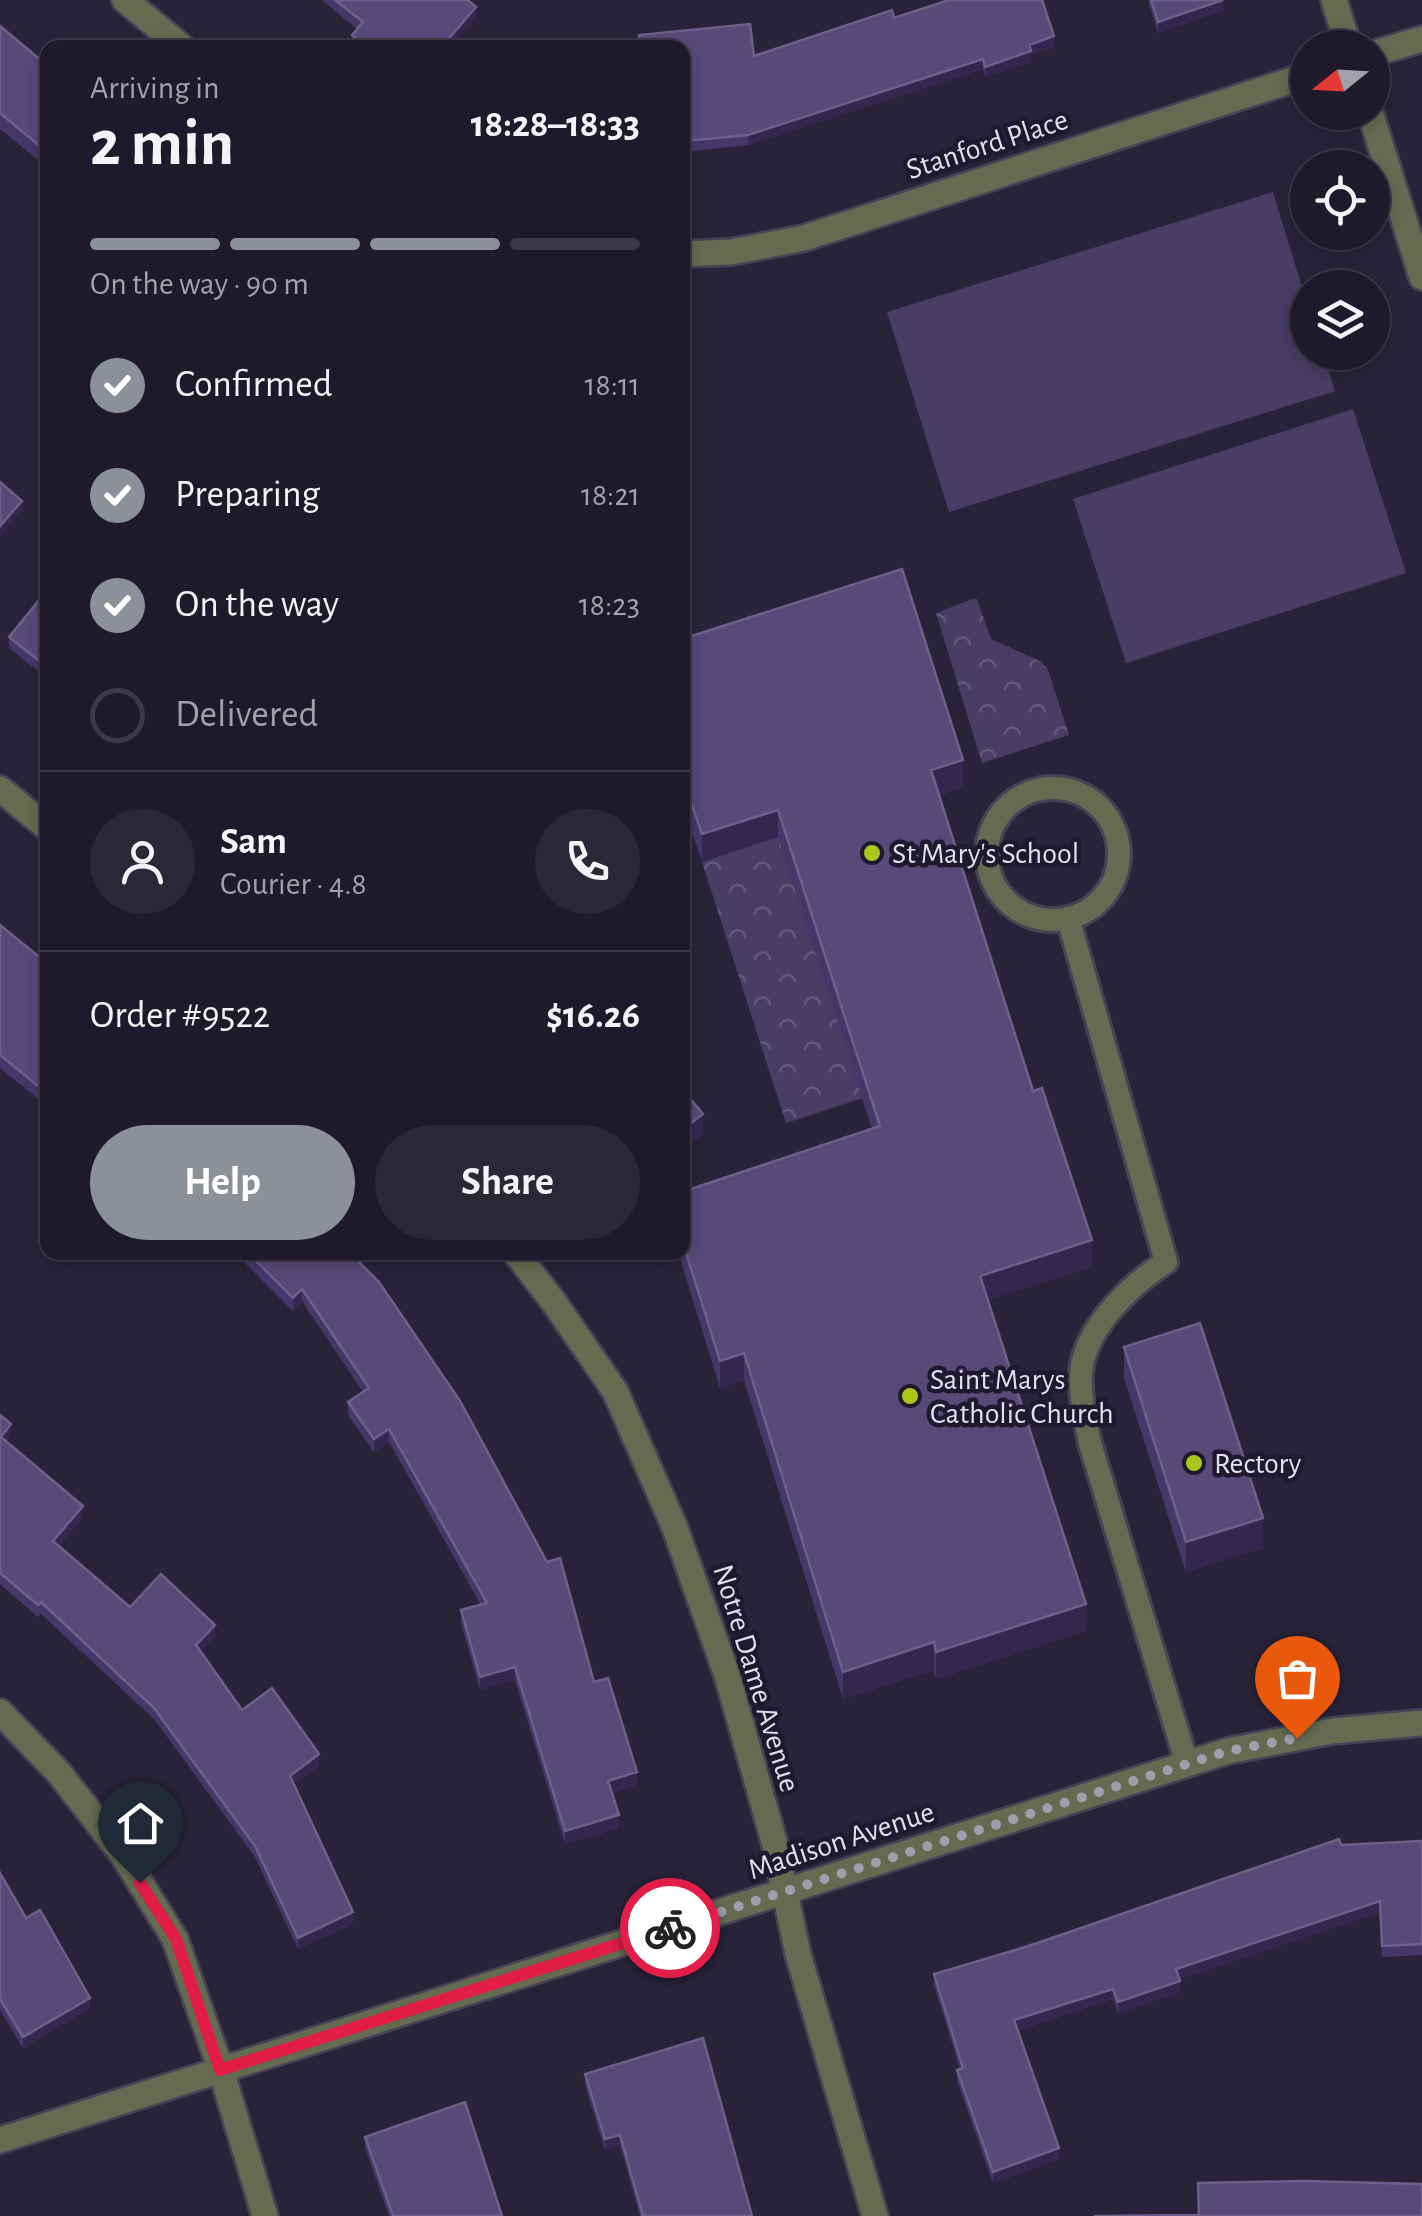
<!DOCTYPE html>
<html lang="en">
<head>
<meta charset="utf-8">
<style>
	:root { --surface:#1e1a2b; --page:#2b2737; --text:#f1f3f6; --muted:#a1a1a9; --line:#3c3847; --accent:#8c9099 }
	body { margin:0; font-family:"Alegreya Sans",sans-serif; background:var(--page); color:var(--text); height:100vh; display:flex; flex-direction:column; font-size:38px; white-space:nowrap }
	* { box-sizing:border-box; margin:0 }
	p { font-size:32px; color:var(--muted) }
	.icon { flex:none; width:55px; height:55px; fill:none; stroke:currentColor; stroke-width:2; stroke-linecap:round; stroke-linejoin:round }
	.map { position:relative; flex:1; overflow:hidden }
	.details { position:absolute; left:40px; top:40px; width:650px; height:1220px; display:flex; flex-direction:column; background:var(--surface); border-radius:20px; box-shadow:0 5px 15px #0003,0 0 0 2px var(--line) }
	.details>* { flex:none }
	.needle { width:65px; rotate:252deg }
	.tools { position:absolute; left:1290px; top:30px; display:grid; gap:20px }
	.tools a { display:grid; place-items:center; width:100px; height:100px; border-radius:50%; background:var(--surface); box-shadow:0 5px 15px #0003,0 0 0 2px var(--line); font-size:50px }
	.pin { position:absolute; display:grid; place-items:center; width:85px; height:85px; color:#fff; margin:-102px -42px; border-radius:50% 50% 50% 0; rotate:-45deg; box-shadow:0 0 10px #0007 }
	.pin .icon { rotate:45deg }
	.courier { position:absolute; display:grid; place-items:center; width:100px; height:100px; margin:-50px; border:8px solid #e11d48; border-radius:50%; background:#fff; color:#222; box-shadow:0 2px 12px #0007 }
	.overview em { font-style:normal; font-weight:700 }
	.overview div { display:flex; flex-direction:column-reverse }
	.overview { display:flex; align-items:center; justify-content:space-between; height:170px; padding:0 50px }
	h1 { font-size:65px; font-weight:700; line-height:75px }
	.bar { display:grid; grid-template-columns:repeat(4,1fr); gap:15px 10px; align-content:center; height:120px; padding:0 50px }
	.bar i { height:12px; border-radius:8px; background:var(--line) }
	.bar .on { background:var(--accent) }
	.bar p { grid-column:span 4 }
	.line { display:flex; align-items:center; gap:25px; padding:0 50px; border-top:2px solid var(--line) }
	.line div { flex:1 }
	.round { display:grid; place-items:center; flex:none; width:105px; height:105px; border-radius:52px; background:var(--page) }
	ol { padding:0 50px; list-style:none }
	li { display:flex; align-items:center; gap:30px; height:110px }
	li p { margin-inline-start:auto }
	li .icon { padding:10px; border-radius:50%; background:var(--accent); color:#fff; stroke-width:4 }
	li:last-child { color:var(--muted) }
	li i { width:55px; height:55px; border:5px solid var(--line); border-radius:50% }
	.cta { display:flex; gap:20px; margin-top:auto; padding:20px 50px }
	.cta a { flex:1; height:115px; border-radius:60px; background:var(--accent); color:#fff; font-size:40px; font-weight:700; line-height:115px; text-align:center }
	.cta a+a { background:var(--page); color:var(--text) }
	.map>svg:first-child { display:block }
	.park { fill:url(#park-crowns) }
	.garden { fill:#473d65 }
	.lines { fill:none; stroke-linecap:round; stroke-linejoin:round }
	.service-casing { stroke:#464156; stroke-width:28 }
	.minor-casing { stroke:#464156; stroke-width:30 }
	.service { stroke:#646b51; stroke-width:22 }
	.minor { stroke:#646b51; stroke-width:25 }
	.wall { fill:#46376a }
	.shaded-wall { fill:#332750 }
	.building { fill:#574978; stroke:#6c608b; stroke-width:2.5 }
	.done { stroke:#a19daf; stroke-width:10; stroke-dasharray:0 18 }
	.route { stroke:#e11d48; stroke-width:12 }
	.poi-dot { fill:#aac719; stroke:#1e192e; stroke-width:4 }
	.labels { text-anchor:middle; stroke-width:9; stroke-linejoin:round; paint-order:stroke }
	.street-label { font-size:30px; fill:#e2dfee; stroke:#1e192e }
	.poi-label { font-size:30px; fill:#e2dfee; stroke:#1e192e; text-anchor:start }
</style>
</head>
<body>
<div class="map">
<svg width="1422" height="2216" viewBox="0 0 1422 2216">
	<defs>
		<pattern id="park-crowns" width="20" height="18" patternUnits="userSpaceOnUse" patternTransform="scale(2.5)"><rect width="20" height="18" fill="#473d65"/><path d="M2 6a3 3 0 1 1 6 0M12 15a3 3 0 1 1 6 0" fill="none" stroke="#61597b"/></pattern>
	</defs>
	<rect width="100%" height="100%" fill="#282339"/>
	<g class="park">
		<path d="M973 599H977L991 639 1040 661 1048 670 1069 735 982 763 936 613Z"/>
		<path d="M788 833 863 1098 786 1123 702 862Z"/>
	</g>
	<g class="garden">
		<path d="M1273 192 1307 303 1308 352 1323 353 1335 391 949 512 887 312Z"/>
		<path d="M1353 409 1406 573 1126 663 1073 499Z"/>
	</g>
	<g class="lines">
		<g class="service-casing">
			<g id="service">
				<circle cx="1053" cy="854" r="66"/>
				<path d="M1068 918 1166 1262C1132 1284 1090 1323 1082 1365 1078 1391 1085 1418 1090 1443L1187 1764"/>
			</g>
		</g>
		<g class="minor-casing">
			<g id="minor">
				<path d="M125 0 183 48"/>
				<path d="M1334 0 1349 48"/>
				<path d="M1372 54 1422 39"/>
				<path d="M1370 112 1422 277"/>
				<path d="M682 254 731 252 804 238 1308 75"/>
				<path d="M0 789 48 828"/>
				<path d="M515 1252 553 1301 615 1391 675 1528 727 1675 775 1845 798 1954 875 2216"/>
				<path d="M0 1712 59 1773 123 1855 175 1939 221 2070 265 2216"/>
				<path d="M0 2140 1228 1751 1332 1731 1422 1723"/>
			</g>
		</g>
		<use href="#service" class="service"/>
		<use href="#minor" class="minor"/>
	</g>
	<g class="wall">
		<path d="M322 0H468L476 17 454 43 475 48H354L352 46V35L357 29Z"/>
		<path d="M1148 0H1224V10L1158 33Z"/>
		<path d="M894 18 1054 47 1031 55V62L985 77 983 69 748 145 685 152 684 143H682V48H640L639 35 754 56Z"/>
		<path d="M0 26 48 66V168L0 129Z"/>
		<path d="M48 589V679L9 648V637Z"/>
		<path d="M682 639 963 787 939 795 1033 1091 1092 1267 988 1300 1086 1631 936 1679 934 1670 843 1699 744 1380 720 1388 678 1252H682V1192L872 1129 778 837 702 862 682 803Z"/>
		<path d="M0 925 48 964V1107L0 1068Z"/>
		<path d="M234 1252H349L594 1682 637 1785 612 1793 619 1828 565 1844 515 1680 480 1690 461 1623V1610L481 1605 389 1442 374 1452 348 1415V1402L363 1392 302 1301 293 1311Z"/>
		<path d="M1124 1347 1263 1548 1186 1572 1124 1378Z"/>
		<path d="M0 1415 11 1436 6 1441 83 1517 59 1546 130 1607 215 1636 201 1651 242 1710 319 1766 294 1784 353 1924 298 1949 255 1857 154 1719 41 1614 38 1617 0 1584Z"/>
		<path d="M1422 1841V1955L1382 1957 1380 1912 1179 1979 1180 1992 1118 2013 1113 1999 1018 2030 1059 2159 993 2183 957 2081V2070L960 2069 934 1985V1974L1341 1845Z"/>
		<path d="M0 1873 26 1918 90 2008 23 2048 0 2010Z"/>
		<path d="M585 2074 752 2216H640L620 2145 605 2150 585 2085Z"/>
		<path d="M365 2137 502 2216H389L365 2148Z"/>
	</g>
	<g class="shaded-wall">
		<path d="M1224 0V10L1158 33V22Z"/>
		<path d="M476 7V17L450 48 446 42Z"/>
		<path d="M1054 36V47L1031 55V62L985 77V67L1029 45Z"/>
		<path d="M983 59V69L748 145V135Z"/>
		<path d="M22 501V511L0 537V526Z"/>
		<path d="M963 760V787L931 797V770Z"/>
		<path d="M778 810V837L702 862V834Z"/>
		<path d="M703 1114V1135L682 1151V1130Z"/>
		<path d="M1092 1240V1267L980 1303V1276Z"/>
		<path d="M302 1289V1301L293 1311V1298Z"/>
		<path d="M744 1353V1380L720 1388V1361Z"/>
		<path d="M11 1424V1436L1 1448V1437Z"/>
		<path d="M389 1429V1442L374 1452V1439Z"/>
		<path d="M83 1506V1517L53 1553V1541Z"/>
		<path d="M1263 1518V1548L1186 1572V1542Z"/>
		<path d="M1086 1604V1631L936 1679V1652Z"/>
		<path d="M215 1625V1636L196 1656V1645Z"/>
		<path d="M934 1642V1670L843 1699V1672Z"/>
		<path d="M515 1667V1680L480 1690V1677Z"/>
		<path d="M319 1754V1766L290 1787V1776Z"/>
		<path d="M637 1772V1785L608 1794V1781Z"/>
		<path d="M619 1815V1828L565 1844V1831Z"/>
		<path d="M1380 1901V1912L1176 1980V1969Z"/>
		<path d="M353 1912V1924L298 1949V1938Z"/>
		<path d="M1180 1981V1992L1118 2013V2002Z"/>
		<path d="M1113 1989V1999L1014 2031V2020Z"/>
		<path d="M90 1998V2008L23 2048V2037Z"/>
		<path d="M620 2135V2145L605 2150V2139Z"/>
		<path d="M1059 2148V2159L993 2183V2172Z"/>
	</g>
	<g class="building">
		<path d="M335 0H468L476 7 446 42 475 48H367L352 35 363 22Z"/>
		<path d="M949 0H1042L1054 36 1029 45 1031 51 985 67 983 59 748 135 685 141 684 132 682 133V48H641L639 35 750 24 754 56 892 10 894 18Z"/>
		<path d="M1151 0H1223L1158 22Z"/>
		<path d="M0 26 48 66V153L0 113Z"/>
		<path d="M0 482 22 501 0 526Z"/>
		<path d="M902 569 963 760 931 770 1033 1091 1042 1088 1092 1240 980 1276 1086 1604 936 1652 934 1642 843 1672 744 1353 720 1361 682 1240V1192L880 1126 778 810 702 834 682 776V639Z"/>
		<path d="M48 589V668L9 637Z"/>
		<path d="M0 925 48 964V1094L0 1055Z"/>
		<path d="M682 1089 703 1114 682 1130Z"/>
		<path d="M247 1252H349L379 1282 460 1401 547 1562 560 1558 594 1682 608 1678 637 1772 608 1781 619 1815 565 1831 515 1667 480 1677 461 1610 487 1603 389 1429 374 1439 348 1402 369 1388 302 1289 293 1298Z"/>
		<path d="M1200 1323 1263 1518 1186 1542 1124 1347Z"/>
		<path d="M0 1415 11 1424 1 1437 83 1506 53 1541 130 1607 161 1574 215 1625 196 1645 242 1710 272 1688 319 1754 290 1776 353 1912 298 1938 255 1846 154 1708 41 1602 38 1605 0 1573Z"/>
		<path d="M1339 1839 1341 1845 1422 1841V1944L1382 1946 1380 1901 1176 1969 1180 1981 1118 2002 1113 1989 1014 2020 1059 2148 993 2172 957 2070 963 2068 934 1974 1029 1946Z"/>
		<path d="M0 1873 26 1918 40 1910 90 1998 23 2037 0 1999Z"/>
		<path d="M703 2038 752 2216H643L620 2135 605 2139 585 2074Z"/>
		<path d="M465 2102 502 2216H393L365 2137Z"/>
		<path d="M1304 2181 1422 2184V2216H1094L1199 2215 1198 2183Z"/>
	</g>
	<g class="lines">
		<path class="done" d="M670 1928 1228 1751 1297 1738"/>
		<path class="route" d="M140 1883 176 1939 220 2070 670 1928"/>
	</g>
	<g class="poi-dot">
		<circle cx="872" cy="853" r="10"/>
		<circle cx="910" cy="1396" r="10"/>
		<circle cx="1194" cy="1463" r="10"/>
	</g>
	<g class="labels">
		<g class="street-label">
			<text transform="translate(987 144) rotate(-18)" y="10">Stanford Place</text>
			<text transform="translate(757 1678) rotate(73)" y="10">Notre Dame Avenue</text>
			<text transform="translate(841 1840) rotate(-18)" y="10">Madison Avenue</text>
		</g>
		<g class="poi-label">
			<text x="892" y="863">St Mary's School</text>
			<text x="930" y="1389">Saint Marys<tspan x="930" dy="34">Catholic Church</tspan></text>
			<text x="1214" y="1473">Rectory</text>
		</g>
	</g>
</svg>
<div class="tools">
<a><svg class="needle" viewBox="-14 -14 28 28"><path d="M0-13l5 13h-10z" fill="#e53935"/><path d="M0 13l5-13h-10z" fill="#a1a1a9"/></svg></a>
<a><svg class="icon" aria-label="locate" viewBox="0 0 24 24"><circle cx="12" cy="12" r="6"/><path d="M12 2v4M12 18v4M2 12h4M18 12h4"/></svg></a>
<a><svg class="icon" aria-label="layers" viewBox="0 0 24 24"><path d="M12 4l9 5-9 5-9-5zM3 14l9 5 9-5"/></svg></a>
</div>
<div class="pin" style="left:1297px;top:1738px;background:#ea580c"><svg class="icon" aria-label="bag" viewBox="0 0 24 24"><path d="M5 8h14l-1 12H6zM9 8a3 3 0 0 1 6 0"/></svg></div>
<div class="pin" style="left:140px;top:1883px;background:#1f2937"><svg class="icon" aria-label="home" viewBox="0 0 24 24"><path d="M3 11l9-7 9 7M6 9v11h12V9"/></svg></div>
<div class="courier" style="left:670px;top:1928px"><svg class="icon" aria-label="bike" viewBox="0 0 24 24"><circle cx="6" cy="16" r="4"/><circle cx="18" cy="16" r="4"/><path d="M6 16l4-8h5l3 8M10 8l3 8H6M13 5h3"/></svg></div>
<section class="details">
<div class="overview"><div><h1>2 min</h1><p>Arriving in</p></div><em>18:28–18:33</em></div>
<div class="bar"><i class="on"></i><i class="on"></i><i class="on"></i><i></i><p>On the way · 90 m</p></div>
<ol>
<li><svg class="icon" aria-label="check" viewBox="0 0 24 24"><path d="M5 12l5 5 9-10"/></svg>Confirmed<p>18:11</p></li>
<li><svg class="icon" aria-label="check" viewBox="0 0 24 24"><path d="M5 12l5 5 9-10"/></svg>Preparing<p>18:21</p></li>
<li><svg class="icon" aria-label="check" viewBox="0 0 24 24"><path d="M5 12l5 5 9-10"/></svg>On the way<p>18:23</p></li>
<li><i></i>Delivered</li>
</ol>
<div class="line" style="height:180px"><a class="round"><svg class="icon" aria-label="person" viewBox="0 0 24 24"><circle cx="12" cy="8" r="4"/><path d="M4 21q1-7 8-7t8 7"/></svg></a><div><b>Sam</b><p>Courier · 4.8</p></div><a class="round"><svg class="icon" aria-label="phone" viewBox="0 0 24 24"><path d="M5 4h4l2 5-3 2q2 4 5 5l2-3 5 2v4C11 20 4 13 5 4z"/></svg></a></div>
<div class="line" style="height:130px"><div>Order #9522</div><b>$16.26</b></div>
<div class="cta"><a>Help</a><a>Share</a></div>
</section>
</div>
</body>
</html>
